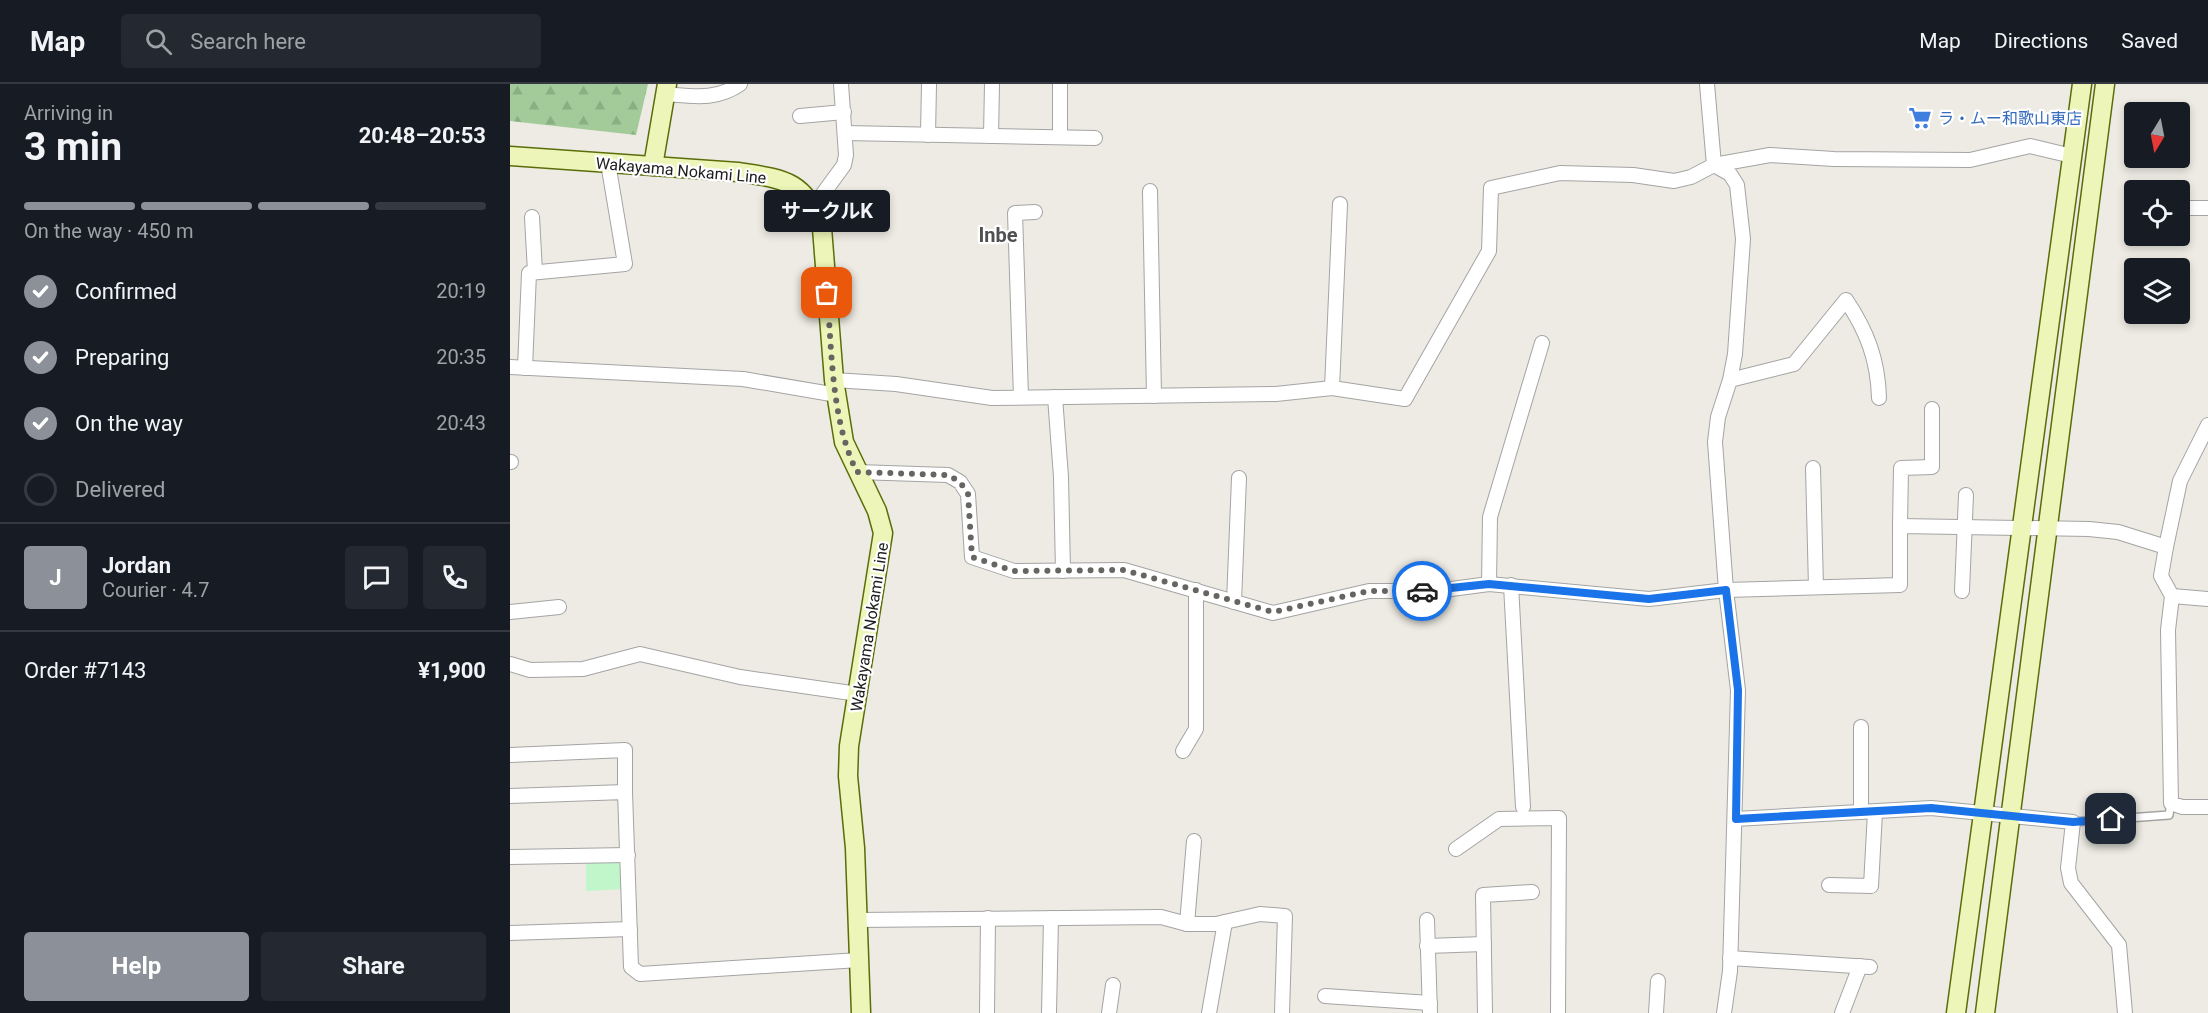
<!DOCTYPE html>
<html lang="en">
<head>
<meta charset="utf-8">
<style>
	:root { --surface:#171b24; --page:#242831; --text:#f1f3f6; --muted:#9ea1a6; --line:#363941; --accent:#8c9099 }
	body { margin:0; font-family:Roboto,"Noto Sans JP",sans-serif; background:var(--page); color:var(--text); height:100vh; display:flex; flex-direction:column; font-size:22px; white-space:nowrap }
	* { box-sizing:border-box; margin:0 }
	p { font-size:20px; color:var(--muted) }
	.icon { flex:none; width:33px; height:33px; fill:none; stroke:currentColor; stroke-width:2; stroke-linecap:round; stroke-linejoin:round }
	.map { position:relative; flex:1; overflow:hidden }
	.sheet { display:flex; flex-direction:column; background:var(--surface); width:510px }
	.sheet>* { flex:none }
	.needle { width:39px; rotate:190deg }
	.fabs { position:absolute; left:1614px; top:18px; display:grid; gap:12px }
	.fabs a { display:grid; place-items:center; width:66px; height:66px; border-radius:6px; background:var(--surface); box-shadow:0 3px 9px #0003; font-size:30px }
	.pin { position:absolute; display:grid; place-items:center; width:51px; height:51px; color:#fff; margin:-26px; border-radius:12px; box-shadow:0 3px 9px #0006 }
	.courier { position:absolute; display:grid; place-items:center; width:60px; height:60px; margin:-30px; border:4px solid #1a73e8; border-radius:50%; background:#fff; color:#222; box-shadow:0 2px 8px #0007 }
	.bubble { position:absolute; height:42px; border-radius:6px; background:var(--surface); box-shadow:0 3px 9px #0003; font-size:20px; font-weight:700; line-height:42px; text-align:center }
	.overview em { font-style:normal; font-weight:700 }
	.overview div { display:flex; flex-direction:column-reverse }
	.overview { display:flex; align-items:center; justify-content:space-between; height:102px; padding:0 24px }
	h1 { font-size:39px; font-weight:700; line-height:45px }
	.bar { display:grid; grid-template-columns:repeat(4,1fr); gap:9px 6px; align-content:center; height:72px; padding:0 24px }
	.bar i { height:8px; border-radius:4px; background:var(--line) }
	.bar .current { background:var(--accent) }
	.bar p { grid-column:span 4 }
	.line { display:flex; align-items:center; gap:15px; padding:0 24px; border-top:2px solid var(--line) }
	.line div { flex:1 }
	.round { display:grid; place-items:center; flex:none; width:63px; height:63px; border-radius:6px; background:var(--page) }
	ol { padding:0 24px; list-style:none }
	li { display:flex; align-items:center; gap:18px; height:66px }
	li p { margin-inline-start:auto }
	li .icon { padding:6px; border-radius:50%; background:var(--accent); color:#fff; stroke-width:4 }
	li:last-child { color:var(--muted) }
	li i { width:33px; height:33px; border:3px solid var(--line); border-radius:50% }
	.button { display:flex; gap:12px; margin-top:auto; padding:12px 24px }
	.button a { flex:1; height:69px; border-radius:6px; background:var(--accent); color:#fff; font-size:24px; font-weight:700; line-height:69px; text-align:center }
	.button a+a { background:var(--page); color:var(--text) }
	header { display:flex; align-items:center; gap:36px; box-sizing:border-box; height:84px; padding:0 30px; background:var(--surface); border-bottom:2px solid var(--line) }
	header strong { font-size:28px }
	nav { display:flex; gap:33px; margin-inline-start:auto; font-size:21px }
	.search { width:420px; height:54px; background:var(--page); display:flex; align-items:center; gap:15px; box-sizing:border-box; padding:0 21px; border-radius:6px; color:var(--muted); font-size:22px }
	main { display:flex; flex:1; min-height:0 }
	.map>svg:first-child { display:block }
	.forest { fill:url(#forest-firs) }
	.park { fill:#c1f6ca }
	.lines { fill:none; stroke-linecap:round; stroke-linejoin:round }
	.lane-casing { stroke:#a4a4a4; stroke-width:10 }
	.street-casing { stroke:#a4a4a4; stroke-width:16 }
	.secondary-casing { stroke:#5a6d0a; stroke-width:21 }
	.lane { stroke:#fff; stroke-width:7 }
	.street { stroke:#fff; stroke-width:14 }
	.secondary { stroke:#edf6b8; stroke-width:18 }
	.done { stroke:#666562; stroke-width:6; stroke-dasharray:0 10.8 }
	.route { stroke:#1a73e8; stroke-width:8 }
	.labels { text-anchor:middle; stroke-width:4.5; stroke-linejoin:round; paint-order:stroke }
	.shop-label { font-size:16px; fill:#366cbe; stroke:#fff; text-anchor:start }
	.street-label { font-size:16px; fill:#1d1d1d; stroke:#fff }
	.quarter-label { font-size:20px; font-weight:bold; fill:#505050; stroke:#fff }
</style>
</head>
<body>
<header>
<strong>Map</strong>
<div class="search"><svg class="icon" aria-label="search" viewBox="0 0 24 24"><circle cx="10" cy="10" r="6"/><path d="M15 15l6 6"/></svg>Search here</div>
<nav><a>Map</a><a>Directions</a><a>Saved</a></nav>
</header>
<main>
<section class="sheet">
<div class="overview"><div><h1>3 min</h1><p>Arriving in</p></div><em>20:48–20:53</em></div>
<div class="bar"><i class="current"></i><i class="current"></i><i class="current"></i><i></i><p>On the way · 450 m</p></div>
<ol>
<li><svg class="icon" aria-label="check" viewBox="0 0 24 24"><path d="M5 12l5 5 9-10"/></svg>Confirmed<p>20:19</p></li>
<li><svg class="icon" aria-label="check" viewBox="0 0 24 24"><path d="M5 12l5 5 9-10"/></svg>Preparing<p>20:35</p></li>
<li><svg class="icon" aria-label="check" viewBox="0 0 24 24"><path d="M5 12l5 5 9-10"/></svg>On the way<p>20:43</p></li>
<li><i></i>Delivered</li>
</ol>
<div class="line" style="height:108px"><b class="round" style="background:var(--accent);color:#fff">J</b><div><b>Jordan</b><p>Courier · 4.7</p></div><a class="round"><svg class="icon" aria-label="chat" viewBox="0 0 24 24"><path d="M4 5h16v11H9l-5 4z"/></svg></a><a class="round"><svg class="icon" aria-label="phone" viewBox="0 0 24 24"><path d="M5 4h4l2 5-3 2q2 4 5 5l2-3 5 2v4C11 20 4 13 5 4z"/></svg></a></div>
<div class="line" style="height:78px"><div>Order #7143</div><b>¥1,900</b></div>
<div class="button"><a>Help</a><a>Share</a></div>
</section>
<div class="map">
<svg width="1698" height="929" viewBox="0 0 1698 929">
	<defs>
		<pattern id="forest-firs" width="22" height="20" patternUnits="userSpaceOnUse" patternTransform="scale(1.5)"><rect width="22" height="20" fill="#a3cb99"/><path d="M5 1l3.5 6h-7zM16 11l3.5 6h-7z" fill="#8cae83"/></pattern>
	</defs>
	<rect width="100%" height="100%" fill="#edebe3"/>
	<path class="forest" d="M0 0H138L126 51 0 37Z"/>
	<path class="park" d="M76 775H112L113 805 76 807Z"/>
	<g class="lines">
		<g class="lane-casing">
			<path id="lane" d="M1563 738 1659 731 1661 719"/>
		</g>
		<g class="street-casing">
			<g id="street">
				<path d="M550 0V53"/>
				<path d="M1197 0 1204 81"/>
				<path d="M154 10C182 12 206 17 230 0"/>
				<path d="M290 32 334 28"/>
				<path d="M335 49 585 54"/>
				<path d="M418 51 419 0"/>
				<path d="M481 52 482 0"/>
				<path d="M1204 81 1220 90 1227 101 1233 155 1225 270 1220 296 1208 333 1205 358 1216 506 1228 606 1220 887 1214 929"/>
				<path d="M640 107 644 312"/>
				<path d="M304 122 334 81 336 71 331 0"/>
				<path d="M1670 124H1698"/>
				<path d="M22 133 25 188"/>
				<path d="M0 283 233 295 327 311"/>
				<path d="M15 284 19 189 115 180 98 79"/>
				<path d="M324 296 386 300 482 314 766 310 822 304 895 315 979 167 981 104 1050 89 1123 91 1164 97 1181 93 1204 81 1260 71 1324 75 1460 76 1520 62 1562 72"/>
				<path d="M1220 296 1284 280 1336 216C1357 247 1368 276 1369 314"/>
				<path d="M822 304 830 120"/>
				<path d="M511 313 505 129 525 128"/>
				<path d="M545 313 551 393 553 487"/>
				<path d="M0 378H1"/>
				<path d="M1303 384 1306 503"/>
				<path d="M347 388 438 391 450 398 458 410 462 473 504 487 614 486 763 529 859 507H926L979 500 1139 515 1216 506 1390 501V442L1579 445 1608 448 1656 463 1651 492 1662 512 1658 546 1661 719 1672 723H1698"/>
				<path d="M1390 442 1391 384 1422 383V325"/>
				<path d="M1656 463 1670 397 1698 341"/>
				<path d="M979 500 980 433 1032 259"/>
				<path d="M1001 501 1013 723"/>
				<path d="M1452 507 1456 411"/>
				<path d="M1662 512 1698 515"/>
				<path d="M724 518 729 394"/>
				<path d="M0 528 49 523"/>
				<path d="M0 580 20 586 73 585 130 570 230 593 348 610"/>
				<path d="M1351 643V728"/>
				<path d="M673 667 686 645V506"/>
				<path d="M0 671 115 666V708"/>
				<path d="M0 712 115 708 121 883 130 890 349 876"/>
				<path d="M1225 735 1421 724 1563 738 1558 784 1561 799 1609 861 1615 929"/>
				<path d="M946 765 989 735 1049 734 1048 929"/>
				<path d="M0 773 118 771"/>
				<path d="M1319 801 1361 802 1365 728"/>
				<path d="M347 836 651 833 677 840H706L750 830 775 832 772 929"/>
				<path d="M917 836 920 929"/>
				<path d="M677 840 684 757"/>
				<path d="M0 849 120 845"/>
				<path d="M917 862 974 860"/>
				<path d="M1220 874 1360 883"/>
				<path d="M815 912 920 919"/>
				<path d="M477 929 478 834"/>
				<path d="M539 929 541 834"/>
				<path d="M599 929 603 901"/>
				<path d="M699 929 715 838"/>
				<path d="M975 929 973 811 1022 808"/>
				<path d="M1146 929 1148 897"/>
				<path d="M1332 929 1350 882"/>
			</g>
		</g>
		<g class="secondary-casing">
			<g id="secondary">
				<path d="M0 72 228 88C274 95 295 96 312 144L324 296 334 358 367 427 373 449 339 662 338 692 345 764 351 929"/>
				<path d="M143 82 157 0"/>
				<path d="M1446 929 1572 0"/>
				<path d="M1475 929 1595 0"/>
			</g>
		</g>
		<use href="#lane" class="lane"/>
		<use href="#street" class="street"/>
		<use href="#secondary" class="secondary"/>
	</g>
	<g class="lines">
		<path class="done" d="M317 209C322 266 321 337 347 388L438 391 450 398 458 410 462 473 504 487 614 486 763 528 859 507H912"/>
		<path class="route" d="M912 507 979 500 1139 515 1216 506 1228 606 1226 735 1421 724 1563 738 1601 735"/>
	</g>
	<defs>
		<g id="supermarket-bare" transform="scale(1.8)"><path d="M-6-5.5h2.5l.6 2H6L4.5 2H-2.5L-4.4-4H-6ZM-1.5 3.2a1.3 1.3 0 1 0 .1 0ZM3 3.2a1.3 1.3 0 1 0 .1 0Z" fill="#3f7fe0" stroke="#fff" stroke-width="2.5" paint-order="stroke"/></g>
	</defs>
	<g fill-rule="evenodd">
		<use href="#supermarket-bare" x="1410" y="34"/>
	</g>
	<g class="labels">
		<g class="shop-label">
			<text x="1428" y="40">ラ・ムー和歌山東店</text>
		</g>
		<g class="street-label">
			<text transform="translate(171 86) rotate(5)" y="6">Wakayama Nokami Line</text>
			<text transform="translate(359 543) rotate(-81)" y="6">Wakayama Nokami Line</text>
		</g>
		<g class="quarter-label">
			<text x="488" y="158">Inbe</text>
		</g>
	</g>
</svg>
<div class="fabs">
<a><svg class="needle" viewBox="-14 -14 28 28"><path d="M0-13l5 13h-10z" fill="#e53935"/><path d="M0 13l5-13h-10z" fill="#9ea1a6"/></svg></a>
<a><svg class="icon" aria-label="locate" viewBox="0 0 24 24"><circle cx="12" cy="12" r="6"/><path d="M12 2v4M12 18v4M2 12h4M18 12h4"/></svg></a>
<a><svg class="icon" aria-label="layers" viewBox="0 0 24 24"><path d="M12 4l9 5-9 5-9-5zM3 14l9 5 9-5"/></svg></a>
</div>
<div class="pin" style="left:317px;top:209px;background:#ea580c"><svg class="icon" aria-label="bag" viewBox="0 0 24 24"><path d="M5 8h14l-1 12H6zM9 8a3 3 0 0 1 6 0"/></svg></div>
<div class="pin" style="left:1601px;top:735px;background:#1f2937"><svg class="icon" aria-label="home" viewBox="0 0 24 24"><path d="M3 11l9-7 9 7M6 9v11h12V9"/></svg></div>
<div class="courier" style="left:912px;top:507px"><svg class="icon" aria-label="car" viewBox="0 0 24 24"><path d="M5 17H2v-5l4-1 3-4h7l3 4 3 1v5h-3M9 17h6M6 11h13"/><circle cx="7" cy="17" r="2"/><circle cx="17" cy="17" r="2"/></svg></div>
<div class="bubble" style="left:254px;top:106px;width:126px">サークルK</div>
</div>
</main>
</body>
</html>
